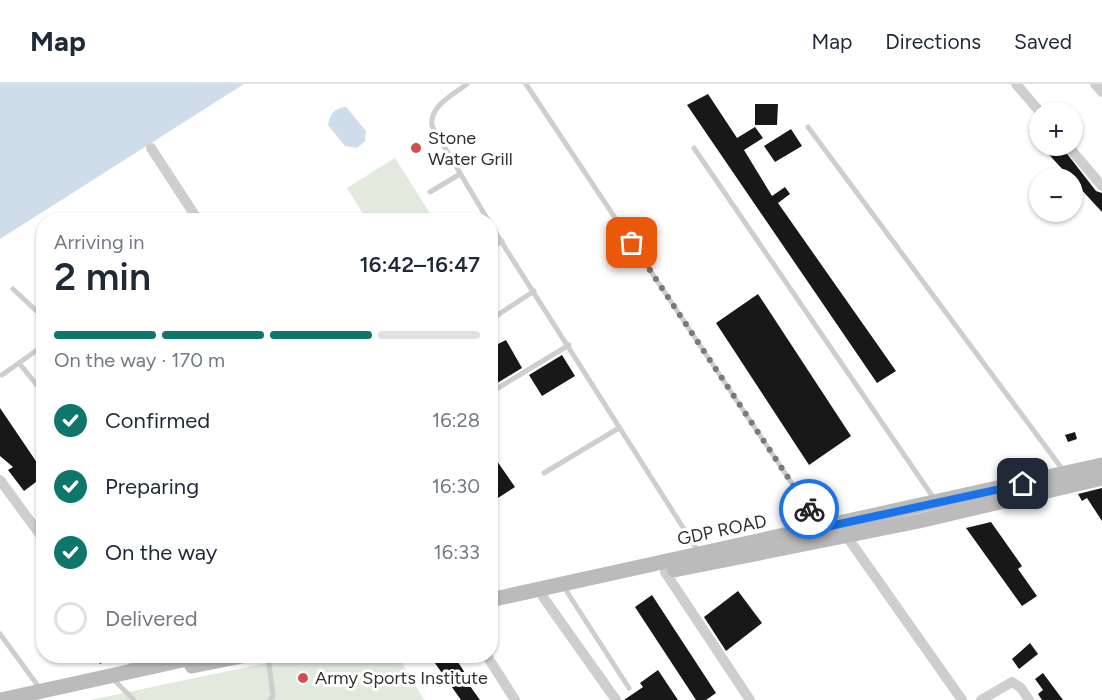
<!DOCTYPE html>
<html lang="en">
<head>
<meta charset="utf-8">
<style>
	:root { --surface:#fff; --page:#f2f2f3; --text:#1f2937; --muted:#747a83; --line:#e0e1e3; --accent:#0f766e }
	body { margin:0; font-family:Figtree,sans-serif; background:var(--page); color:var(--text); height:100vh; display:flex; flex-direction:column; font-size:22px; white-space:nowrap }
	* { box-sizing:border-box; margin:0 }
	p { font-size:20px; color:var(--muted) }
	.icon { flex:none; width:33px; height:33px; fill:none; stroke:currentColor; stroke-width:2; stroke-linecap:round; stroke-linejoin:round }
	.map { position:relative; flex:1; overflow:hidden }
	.drawer { position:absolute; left:36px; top:129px; width:462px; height:450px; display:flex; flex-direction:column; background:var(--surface); border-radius:24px; box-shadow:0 2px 4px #0004 }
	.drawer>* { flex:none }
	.controls { position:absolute; left:1029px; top:18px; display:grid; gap:12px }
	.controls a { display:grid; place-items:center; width:54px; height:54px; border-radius:50%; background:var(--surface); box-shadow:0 2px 4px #0004; font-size:30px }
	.pin { position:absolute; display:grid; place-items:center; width:51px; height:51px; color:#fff; margin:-26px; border-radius:12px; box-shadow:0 3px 9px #0006 }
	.courier { position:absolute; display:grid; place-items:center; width:60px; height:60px; margin:-30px; border:4px solid #1a73e8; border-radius:50%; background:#fff; color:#222; box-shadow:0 2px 8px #0007 }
	.summary em { font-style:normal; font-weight:600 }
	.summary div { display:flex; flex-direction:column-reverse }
	.summary { display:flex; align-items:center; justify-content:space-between; height:102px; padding:0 18px }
	h1 { font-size:39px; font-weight:600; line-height:45px }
	.bar { display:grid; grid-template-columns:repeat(4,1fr); gap:9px 6px; align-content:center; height:72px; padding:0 18px }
	.bar i { height:8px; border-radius:4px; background:var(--line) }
	.bar .on { background:var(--accent) }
	.bar p { grid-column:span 4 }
	ol { padding:0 18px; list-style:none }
	li { display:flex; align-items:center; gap:18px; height:66px }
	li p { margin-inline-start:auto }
	li .icon { padding:6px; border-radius:50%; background:var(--accent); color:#fff; stroke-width:4 }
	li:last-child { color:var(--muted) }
	li i { width:33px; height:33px; border:3px solid var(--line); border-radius:50% }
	header { display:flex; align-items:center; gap:36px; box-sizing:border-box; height:84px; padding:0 30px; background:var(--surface); border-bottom:2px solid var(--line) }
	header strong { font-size:28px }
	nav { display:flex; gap:33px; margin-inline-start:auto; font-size:21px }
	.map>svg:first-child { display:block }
	.green { fill:#e2e9dd }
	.water { fill:#cfdce9 }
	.building { fill:#181818 }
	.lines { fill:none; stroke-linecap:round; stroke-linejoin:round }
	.service { stroke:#cecece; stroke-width:5 }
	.minor { stroke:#cecece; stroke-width:10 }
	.secondary { stroke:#bbb; stroke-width:15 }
	.done { stroke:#797979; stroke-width:6; stroke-dasharray:0 10.8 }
	.route { stroke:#1a73e8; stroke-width:8 }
	.poi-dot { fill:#d24e48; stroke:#fff; stroke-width:2 }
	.labels { text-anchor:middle; stroke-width:6; stroke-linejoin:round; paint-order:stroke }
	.poi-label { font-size:18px; fill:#313131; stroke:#fff; text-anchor:start }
	.street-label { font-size:18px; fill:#313131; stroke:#fff }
</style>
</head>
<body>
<header>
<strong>Map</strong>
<nav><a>Map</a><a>Directions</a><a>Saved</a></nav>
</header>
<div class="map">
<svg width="1102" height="616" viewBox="0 0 1102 616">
	<rect width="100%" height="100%" fill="#fff"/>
	<g class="green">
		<path d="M395 74 434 136H367L347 104Z"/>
		<path d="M300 572H398L424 616H90Z"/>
	</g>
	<g class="water">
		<path d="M0 0H244L0 155Z"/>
		<path d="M346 23 366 47 365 57 357 64 345 62 328 41C331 29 333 25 346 23Z"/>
	</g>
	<g class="building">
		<path d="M708 10 737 54 755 43 763 54 744 66 772 112 785 103 790 110 778 119 896 287 877 299 687 21Z"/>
		<path d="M755 20H778L777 41H755Z"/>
		<path d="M1040 38V60L1029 47Z"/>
		<path d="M791 45 802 62 775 78 764 62Z"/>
		<path d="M1041 62H1061L1096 107 1102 109V128Z"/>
		<path d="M758 210 851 352 809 381 716 239Z"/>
		<path d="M506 256 522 284 494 301 490 294V264Z"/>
		<path d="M562 271 575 292 542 312 529 291Z"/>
		<path d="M0 324 44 389V392L24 407 8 386 13 383 0 372Z"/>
		<path d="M1075 348 1077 355 1068 358 1065 351Z"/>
		<path d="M490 367 515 403 490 419Z"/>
		<path d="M1102 404V437L1087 414 1082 417 1078 410Z"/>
		<path d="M991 438 1022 482 1018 485 1037 512 1022 522 966 444Z"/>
		<path d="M738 507 762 539 726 567 704 533Z"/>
		<path d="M652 511 716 609 706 616H696L635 523Z"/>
		<path d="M1030 559 1038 570 1019 585 1012 575Z"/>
		<path d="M95 572H113L100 580Z"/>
		<path d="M430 572H454L465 589 462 591 480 616H461Z"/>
		<path d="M658 586 678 616H624L643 603 640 599Z"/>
		<path d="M1043 589 1063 616H1042L1038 610 1043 606 1035 595Z"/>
	</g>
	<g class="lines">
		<g class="service">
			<path d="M467 0C453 11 429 22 432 42L488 136"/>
			<path d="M526 0 819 440"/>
			<path d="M808 43 1063 386"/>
			<path d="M694 64 935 416"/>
			<path d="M430 108 460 90"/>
			<path d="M490 140 698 467"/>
			<path d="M490 164 502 157"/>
			<path d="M13 205 44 234"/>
			<path d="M490 236 534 207"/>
			<path d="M19 279 44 310"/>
			<path d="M2 291 44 261"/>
			<path d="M498 304 569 261"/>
			<path d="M544 389 619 344"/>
			<path d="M567 508 629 604"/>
			<path d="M0 550 41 606"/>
			<path d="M268 572 273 612 270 616"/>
			<path d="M117 599 134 616"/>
		</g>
		<g class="minor">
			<path d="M1016 0 1040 28"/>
			<path d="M1095 0 1102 8"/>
			<path d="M1068 62 1102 102"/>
			<path d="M151 64 198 136"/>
			<path d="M0 396 44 456"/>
			<path d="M843 447 962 616"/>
			<path d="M665 488 750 616"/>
			<path d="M543 513 616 616"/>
			<path d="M128 572 140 583"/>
			<path d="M487 572 515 616"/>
			<path d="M981 616 1012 598 1021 604 1029 616"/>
		</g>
		<g class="secondary">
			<path d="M674 486 919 437 1102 394"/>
			<path d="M490 516 1102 381"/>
			<path d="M192 582 242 572"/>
			<path d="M1 616 201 572"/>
		</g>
	</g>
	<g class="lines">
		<path class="done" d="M632 159 809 425"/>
		<path class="route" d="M809 425 821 444 1023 400"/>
	</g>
	<g class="poi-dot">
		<circle cx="416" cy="64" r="6"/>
		<circle cx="303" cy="594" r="6"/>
	</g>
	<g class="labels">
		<g class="poi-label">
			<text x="428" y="60">Stone<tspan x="428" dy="21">Water Grill</tspan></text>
			<text x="315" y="600">Army Sports Institute</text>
		</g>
		<g class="street-label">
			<text transform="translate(722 446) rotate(-12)" y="6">GDP ROAD</text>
		</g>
	</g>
</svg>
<div class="controls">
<a>+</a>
<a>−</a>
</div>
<div class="pin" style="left:632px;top:159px;background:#ea580c"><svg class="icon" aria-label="bag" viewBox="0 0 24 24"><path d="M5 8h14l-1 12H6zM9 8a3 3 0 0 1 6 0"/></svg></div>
<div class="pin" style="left:1023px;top:400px;background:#1f2937"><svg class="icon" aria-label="home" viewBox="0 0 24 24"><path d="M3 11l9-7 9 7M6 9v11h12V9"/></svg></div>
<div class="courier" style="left:809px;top:425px"><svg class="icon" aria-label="bike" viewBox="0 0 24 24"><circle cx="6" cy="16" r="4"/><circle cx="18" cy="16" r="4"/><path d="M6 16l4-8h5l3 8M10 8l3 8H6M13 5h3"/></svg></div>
<section class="drawer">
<div class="summary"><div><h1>2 min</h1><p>Arriving in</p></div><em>16:42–16:47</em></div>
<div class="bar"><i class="on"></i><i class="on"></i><i class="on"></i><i></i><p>On the way · 170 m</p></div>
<ol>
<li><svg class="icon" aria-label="check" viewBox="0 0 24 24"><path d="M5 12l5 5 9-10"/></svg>Confirmed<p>16:28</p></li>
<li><svg class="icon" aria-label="check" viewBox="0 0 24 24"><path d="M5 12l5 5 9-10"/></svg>Preparing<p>16:30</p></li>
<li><svg class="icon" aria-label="check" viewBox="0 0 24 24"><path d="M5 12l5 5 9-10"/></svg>On the way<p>16:33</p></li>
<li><i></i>Delivered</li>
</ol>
</section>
</div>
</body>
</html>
